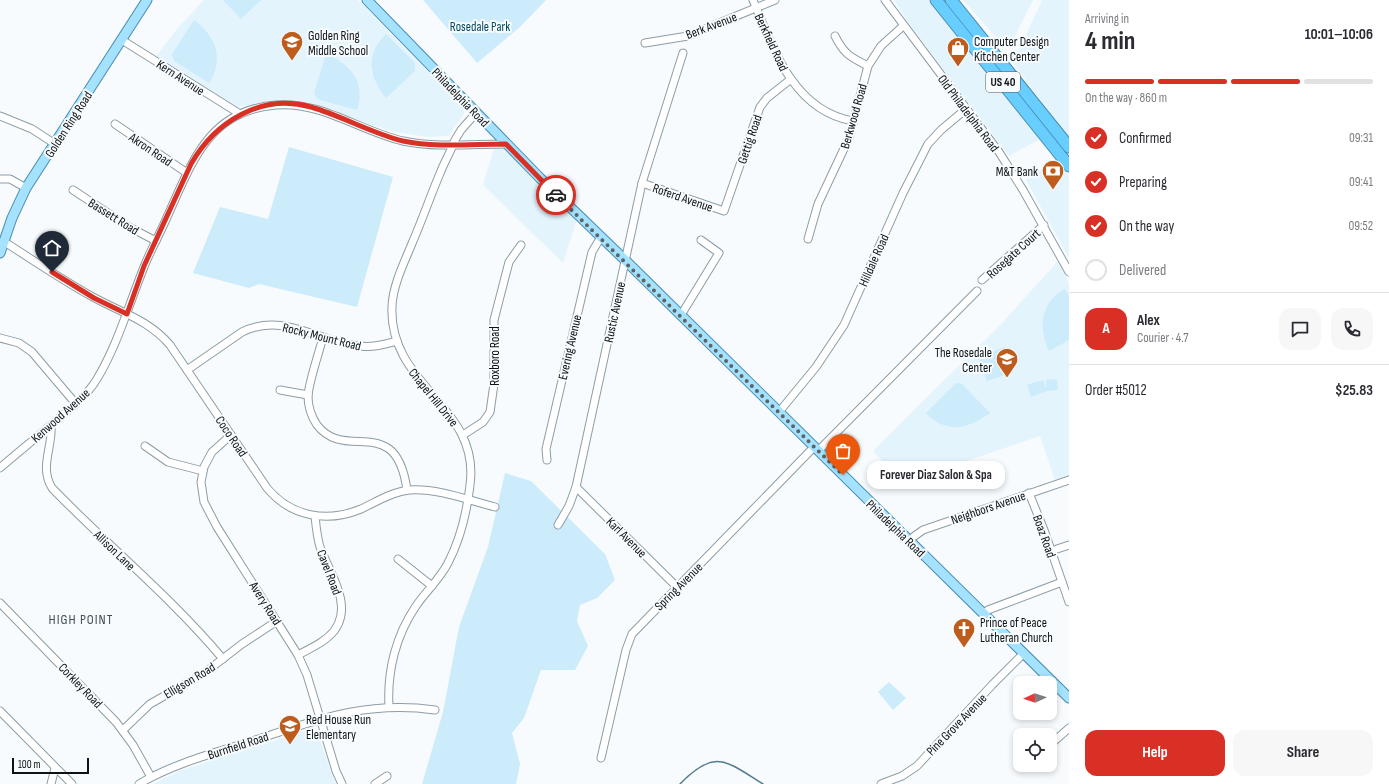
<!DOCTYPE html>
<html lang="en">
<head>
<meta charset="utf-8">
<style>
	:root { --surface:#fff; --page:#f7f7f7; --text:#2b2b33; --muted:#7c7c81; --line:#e1e1e2; --accent:#d93025 }
	body { margin:0; font-family:"Sofia Sans Condensed",sans-serif; background:var(--page); color:var(--text); height:100vh; display:flex; flex-direction:column; font-size:15px; white-space:nowrap }
	* { box-sizing:border-box; margin:0 }
	p { font-size:13px; color:var(--muted) }
	.icon { flex:none; width:22px; height:22px; fill:none; stroke:currentColor; stroke-width:2; stroke-linecap:round; stroke-linejoin:round }
	.map { position:relative; flex:1; overflow:hidden }
	.drawer { display:flex; flex-direction:column; background:var(--surface); width:320px }
	.drawer>* { flex:none }
	.needle { width:26px; rotate:266deg }
	.buttons { position:absolute; left:1013px; top:676px; display:grid; gap:8px }
	.buttons a { display:grid; place-items:center; width:44px; height:44px; border-radius:8px; background:var(--surface); box-shadow:0 2px 6px #0003; font-size:20px }
	.scale { position:absolute; left:12px; bottom:10px; width:77px; box-sizing:border-box; padding-left:4px; border:2px solid #0c1215; border-top:0; font-size:11px; line-height:14px; white-space:nowrap; color:#0c1215; -webkit-text-stroke:3px #f7fbfd; paint-order:stroke }
	.pin { position:absolute; display:grid; place-items:center; width:34px; height:34px; color:#fff; margin:-41px -17px; border-radius:50% 50% 50% 0; rotate:-45deg; box-shadow:0 0 4px #0007 }
	.pin .icon { rotate:45deg }
	.courier { position:absolute; display:grid; place-items:center; width:40px; height:40px; margin:-20px; border:3px solid #d93025; border-radius:50%; background:#fff; color:#222; box-shadow:0 1px 5px #0007 }
	.bubble { position:absolute; height:28px; border-radius:12px; background:var(--surface); box-shadow:0 2px 6px #0003; font-size:13px; font-weight:700; line-height:28px; text-align:center }
	.summary em { font-style:normal; font-weight:700 }
	.summary div { display:flex; flex-direction:column-reverse }
	.summary { display:flex; align-items:center; justify-content:space-between; height:68px; padding:0 16px }
	h1 { font-size:26px; font-weight:700; line-height:30px }
	.bar { display:grid; grid-template-columns:repeat(4,1fr); gap:6px 4px; align-content:center; height:48px; padding:0 16px }
	.bar i { height:5px; border-radius:3px; background:var(--line) }
	.bar .selected { background:var(--accent) }
	.bar p { grid-column:span 4 }
	.line { display:flex; align-items:center; gap:10px; padding:0 16px; border-top:1px solid var(--line) }
	.line div { flex:1 }
	.round { display:grid; place-items:center; flex:none; width:42px; height:42px; border-radius:12px; background:var(--page) }
	ol { padding:0 16px; list-style:none }
	li { display:flex; align-items:center; gap:12px; height:44px }
	li p { margin-inline-start:auto }
	li .icon { padding:4px; border-radius:50%; background:var(--accent); color:#fff; stroke-width:4 }
	li:last-child { color:var(--muted) }
	li i { width:22px; height:22px; border:2px solid var(--line); border-radius:50% }
	.primary-button { display:flex; gap:8px; margin-top:auto; padding:8px 16px }
	.primary-button a { flex:1; height:46px; border-radius:12px; background:var(--accent); color:#fff; font-size:16px; font-weight:700; line-height:46px; text-align:center }
	.primary-button a+a { background:var(--page); color:var(--text) }
	main { display:flex; flex:1; min-height:0 }
	.map>svg:first-child { display:block }
	.built { fill:#e4f4fc }
	.green { fill:#ccebfb }
	.lines { fill:none; stroke-linecap:round; stroke-linejoin:round }
	.stream { stroke:#547a8d; stroke-width:1.5 }
	.minor-casing { stroke:#8d9da6; stroke-width:9 }
	.major-casing { stroke:#488cad; stroke-width:11 }
	.highway-casing { stroke:#488cad; stroke-width:13 }
	.minor { stroke:#fff; stroke-width:7 }
	.major { stroke:#a4e2ff; stroke-width:9 }
	.highway { stroke:#68ceff; stroke-width:11 }
	.done { stroke:#5e6466; stroke-width:4; stroke-dasharray:0 7.2 }
	.route { stroke:#d93025; stroke-width:5 }
	.labels { text-anchor:middle; stroke-width:4; stroke-linejoin:round; paint-order:stroke }
	.shield { fill:#f7fbfd; stroke:#52585b; stroke-width:1 }
	.shield-label { font-size:12px; font-weight:bold; fill:#0c1215 }
	.street-label { font-size:13px; fill:#0c1215; stroke:#f7fbfd }
	.park-label { font-size:13px; fill:#004661; stroke:#f7fbfd }
	.poi-label { font-size:13px; fill:#0c1215; stroke:#f7fbfd; text-anchor:start }
	.neighbourhood-label { font-size:14px; letter-spacing:1px; fill:#3f4d55; stroke:#f7fbfd }
</style>
</head>
<body>
<main>
<div class="map">
<svg width="1069" height="784" viewBox="0 0 1069 784">
	<rect width="100%" height="100%" fill="#f7fbfd"/>
	<g class="built">
		<path d="M204 0H358L464 109V114L448 136 427 137 395 132 297 101H275L238 107 156 56 177 29Z"/>
		<path d="M894 0H928L1040 139 1009 156 907 21Z"/>
		<path d="M963 0H1033L1012 42 1004 47Z"/>
		<path d="M1042 0H1069V138L1013 63Z"/>
		<path d="M494 148H502L507 151 577 219 563 263 483 185Z"/>
		<path d="M1056 159 1069 177V258L1026 180Z"/>
		<path d="M1058 261 1069 283V475L1055 480 1040 436 902 483 873 451 1002 323Z"/>
		<path d="M314 728 317 730 332 775 336 784H153L179 771Z"/>
	</g>
	<g class="green">
		<path d="M223 0H261L241 19Z"/>
		<path d="M423 0H546L521 26 477 63Z"/>
		<path d="M194 20C215 36 225 58 209 83L174 61 172 54Z"/>
		<path d="M386 34 415 63V71L386 98C369 77 365 54 386 34Z"/>
		<path d="M326 54C351 64 366 83 357 110L317 99 314 93Z"/>
		<path d="M289 147 393 177 357 307 259 284 249 288 193 273 220 207 268 219Z"/>
		<path d="M1065 289 1069 296V340L1049 351C1038 327 1040 303 1065 289Z"/>
		<path d="M1005 347 1014 372 987 381 978 357Z"/>
		<path d="M1057 379 1058 390 1047 391 1031 397 1027 385 1043 380 1046 389V380Z"/>
		<path d="M956 383 962 384 990 413C969 429 945 434 926 413Z"/>
		<path d="M505 473 531 481 605 554 615 580 597 598 580 605 577 621 588 646 575 670H541L524 718 512 733 520 764 516 784H422L443 712 459 627 488 547Z"/>
		<path d="M889 682 906 698 893 710 878 692Z"/>
	</g>
	<g class="lines">
		<path class="stream" d="M680 784C715 748 726 761 763 784"/>
		<g class="minor-casing">
			<g id="minor">
				<path d="M753 0C773 49 794 111 853 121"/>
				<path d="M885 0 999 152 1023 190 1069 272"/>
				<path d="M835 36C844 54 850 57 868 66"/>
				<path d="M122 40 240 114"/>
				<path d="M645 43 688 36 775 0"/>
				<path d="M0 116 32 129 55 144"/>
				<path d="M115 124 187 173"/>
				<path d="M0 179H10L26 188"/>
				<path d="M642 183 724 211 760 107 767 98 791 79"/>
				<path d="M73 190 129 227 156 241"/>
				<path d="M808 239 818 204 849 138 868 66 881 46 903 26"/>
				<path d="M3 241C33 260 62 280 93 297 120 312 149 320 170 345L267 488C291 517 327 523 361 509 376 502 392 492 409 490 438 488 468 500 495 507"/>
				<path d="M982 280 1044 225"/>
				<path d="M681 315 719 253 701 240"/>
				<path d="M323 337C319 353 309 381 308 396 308 407 311 416 317 425 346 463 396 411 407 490"/>
				<path d="M0 338 19 343 32 352 76 404"/>
				<path d="M187 370 242 332C284 311 319 343 361 346 373 348 385 344 397 341"/>
				<path d="M280 390 308 395"/>
				<path d="M779 412 816 367 844 325 903 193 928 144 941 130 966 109"/>
				<path d="M51 425C53 447 39 467 52 488 108 546 171 597 223 659"/>
				<path d="M231 435 212 452 204 467 201 482 204 502 217 527 298 655 307 675 336 771 342 784"/>
				<path d="M463 435 483 422 490 412 494 384V320L509 262 521 245"/>
				<path d="M145 446 168 462 203 471"/>
				<path d="M818 451 977 291"/>
				<path d="M547 460 546 449 592 252 601 237"/>
				<path d="M0 468C17 453 35 439 52 424 68 411 86 397 97 379 118 344 129 304 144 267 151 249 161 232 168 215 192 162 209 110 276 105 321 101 360 131 403 141 436 148 472 144 506 144"/>
				<path d="M576 487 677 587"/>
				<path d="M1029 493 1044 530 1069 602"/>
				<path d="M558 525 569 506 576 487 642 183 683 53"/>
				<path d="M909 540 923 530 1069 480"/>
				<path d="M1051 551 1069 545"/>
				<path d="M398 559 432 586"/>
				<path d="M0 603 116 722 133 745 151 777"/>
				<path d="M984 614 988 610 1062 582"/>
				<path d="M298 655C311 648 325 642 334 631 354 605 329 572 320 547 317 537 316 526 315 516"/>
				<path d="M389 706C387 671 396 635 416 606 426 591 440 579 448 563 460 540 467 511 470 485 481 405 388 387 392 306 393 284 405 261 413 241 423 218 431 194 441 171 445 161 451 151 455 140L461 130 476 113"/>
				<path d="M0 711 72 784"/>
				<path d="M123 730 150 704 203 674 242 644 277 621"/>
				<path d="M1050 745 1069 728"/>
				<path d="M601 758 626 650 632 634 814 447"/>
				<path d="M51 784 55 768"/>
				<path d="M139 784C171 765 207 755 243 744 312 722 361 700 435 710"/>
				<path d="M375 784 387 776"/>
				<path d="M881 784 902 776 917 766 992 685 1024 653"/>
			</g>
		</g>
		<g class="major-casing">
			<g id="major">
				<path d="M367 0 540 178 625 260 1069 698"/>
				<path d="M0 253 12 218 26 188 147 0"/>
			</g>
		</g>
		<g class="highway-casing">
			<g id="highway">
				<path d="M936 0 1069 166"/>
				<path d="M951 0 1069 147"/>
			</g>
		</g>
		<use href="#minor" class="minor"/>
		<use href="#major" class="major"/>
		<use href="#highway" class="highway"/>
	</g>
	<g class="lines">
		<path class="done" d="M556 195 843 475"/>
		<path class="route" d="M52 272 94 298 127 314 144 266 191 164C215 122 261 93 311 107 342 116 371 133 403 141 436 148 472 144 506 144L556 195"/>
	</g>
	<defs>
		<g id="school-pin" transform="scale(1.15)"><path d="M0 17L-7.5 6A9.5 9.5 0 1 1 7.5 6Z" fill="#bd5c1d" stroke="#f7fbfd"/><path d="M0-5L7-2L0 1L-7-2ZM-4 1L0 2.5L4 1V4Q0 6-4 4Z" fill="#fff"/></g>
		<g id="shop-pin" transform="scale(1.15)"><path d="M0 17L-7.5 6A9.5 9.5 0 1 1 7.5 6Z" fill="#bd5c1d" stroke="#f7fbfd"/><path d="M-5-2.5h2.3a2.7 3.5 0 0 1 5.4 0H5L5.5 6h-11ZM-1.5-2.5h3a1.5 2.3 0 0 0-3 0Z" fill="#fff"/></g>
		<g id="bank-pin" transform="scale(1.15)"><path d="M0 17L-7.5 6A9.5 9.5 0 1 1 7.5 6Z" fill="#bd5c1d" stroke="#f7fbfd"/><path d="M-6-4H6V4H-6ZM0-2.3a2.3 2.3 0 1 0 0 4.6a2.3 2.3 0 1 0 0-4.6Z" fill="#fff"/></g>
		<g id="church-pin" transform="scale(1.15)"><path d="M0 17L-7.5 6A9.5 9.5 0 1 1 7.5 6Z" fill="#bd5c1d" stroke="#f7fbfd"/><path d="M-1.2-6h2.4v3.5h3.3v2.4h-3.3V6h-2.4V-.1h-3.3v-2.4h3.3Z" fill="#fff"/></g>
	</defs>
	<g fill-rule="evenodd">
		<use href="#school-pin" x="292" y="42"/>
		<use href="#shop-pin" x="958" y="48"/>
		<use href="#bank-pin" x="1053" y="171"/>
		<use href="#school-pin" x="1007" y="359"/>
		<use href="#church-pin" x="964" y="629"/>
		<use href="#school-pin" x="290" y="726"/>
	</g>
	<g class="labels">
		<rect class="shield" x="986" y="72" width="34" height="20" rx="3"/>
		<g class="shield-label">
			<text x="1003" y="86">US 40</text>
		</g>
		<g class="street-label">
			<text transform="translate(711 25) rotate(-21)" y="5">Berk Avenue</text>
			<text transform="translate(772 42) rotate(65)" y="5">Berkfield Road</text>
			<text transform="translate(181 77) rotate(33)" y="5">Kern Avenue</text>
			<text transform="translate(461 97) rotate(46)" y="5">Philadelphia Road</text>
			<text transform="translate(969 113) rotate(53)" y="5">Old Philadelphia Road</text>
			<text transform="translate(853 116) rotate(-74)" y="5">Berkwood Road</text>
			<text transform="translate(68 124) rotate(-57)" y="5">Golden Ring Road</text>
			<text transform="translate(749 139) rotate(-71)" y="5">Gettig Road</text>
			<text transform="translate(151 149) rotate(34)" y="5">Akron Road</text>
			<text transform="translate(683 197) rotate(19)" y="5">Roferd Avenue</text>
			<text transform="translate(114 216) rotate(32)" y="5">Bassett Road</text>
			<text transform="translate(1013 253) rotate(-42)" y="5">Rosegate Court</text>
			<text transform="translate(873 260) rotate(-66)" y="5">Hilldale Road</text>
			<text transform="translate(614 312) rotate(-78)" y="5">Rustic Avenue</text>
			<text transform="translate(322 336) rotate(14)" y="5">Rocky Mount Road</text>
			<text transform="translate(569 347) rotate(-77)" y="5">Evering Avenue</text>
			<text transform="translate(494 356) rotate(-90)" y="5">Roxboro Road</text>
			<text transform="translate(434 397) rotate(51)" y="5">Chapel Hill Drive</text>
			<text transform="translate(60 415) rotate(-42)" y="5">Kenwood Avenue</text>
			<text transform="translate(232 436) rotate(56)" y="5">Coco Road</text>
			<text transform="translate(988 507) rotate(-19)" y="5">Neighbors Avenue</text>
			<text transform="translate(896 528) rotate(44)" y="5">Philadelphia Road</text>
			<text transform="translate(1045 536) rotate(70)" y="5">Boaz Road</text>
			<text transform="translate(627 537) rotate(45)" y="5">Karl Avenue</text>
			<text transform="translate(115 550) rotate(44)" y="5">Allison Lane</text>
			<text transform="translate(330 572) rotate(69)" y="5">Cavel Road</text>
			<text transform="translate(678 586) rotate(-45)" y="5">Spring Avenue</text>
			<text transform="translate(266 603) rotate(58)" y="5">Avery Road</text>
			<text transform="translate(189 680) rotate(-31)" y="5">Elligson Road</text>
			<text transform="translate(81 685) rotate(46)" y="5">Corkley Road</text>
			<text transform="translate(956 724) rotate(-46)" y="5">Pine Grove Avenue</text>
			<text transform="translate(238 745) rotate(-18)" y="5">Burnfield Road</text>
		</g>
		<g class="park-label">
			<text x="480" y="31">Rosedale Park</text>
		</g>
		<g class="poi-label">
			<text x="308" y="40">Golden Ring<tspan x="308" dy="15">Middle School</tspan></text>
			<text x="974" y="46">Computer Design<tspan x="974" dy="15">Kitchen Center</tspan></text>
			<text x="1038" y="176" text-anchor="end">M&amp;T Bank</text>
			<text x="992" y="357" text-anchor="end">The Rosedale<tspan x="992" dy="15">Center</tspan></text>
			<text x="980" y="627">Prince of Peace<tspan x="980" dy="15">Lutheran Church</tspan></text>
			<text x="306" y="724">Red House Run<tspan x="306" dy="15">Elementary</tspan></text>
		</g>
		<g class="neighbourhood-label">
			<text x="81" y="624">HIGH POINT</text>
		</g>
	</g>
</svg>
<div class="buttons">
<a><svg class="needle" viewBox="-14 -14 28 28"><path d="M0-13l5 13h-10z" fill="#e53935"/><path d="M0 13l5-13h-10z" fill="#7c7c81"/></svg></a>
<a><svg class="icon" aria-label="locate" viewBox="0 0 24 24"><circle cx="12" cy="12" r="6"/><path d="M12 2v4M12 18v4M2 12h4M18 12h4"/></svg></a>
</div>
<div class="scale">100 m</div>
<div class="pin" style="left:843px;top:475px;background:#ea580c"><svg class="icon" aria-label="bag" viewBox="0 0 24 24"><path d="M5 8h14l-1 12H6zM9 8a3 3 0 0 1 6 0"/></svg></div>
<div class="pin" style="left:52px;top:272px;background:#1f2937"><svg class="icon" aria-label="home" viewBox="0 0 24 24"><path d="M3 11l9-7 9 7M6 9v11h12V9"/></svg></div>
<div class="courier" style="left:556px;top:195px"><svg class="icon" aria-label="car" viewBox="0 0 24 24"><path d="M5 17H2v-5l4-1 3-4h7l3 4 3 1v5h-3M9 17h6M6 11h13"/><circle cx="7" cy="17" r="2"/><circle cx="17" cy="17" r="2"/></svg></div>
<div class="bubble" style="left:867px;top:461px;width:138px">Forever Diaz Salon &amp; Spa</div>
</div>
<section class="drawer">
<div class="summary"><div><h1>4 min</h1><p>Arriving in</p></div><em>10:01–10:06</em></div>
<div class="bar"><i class="selected"></i><i class="selected"></i><i class="selected"></i><i></i><p>On the way · 860 m</p></div>
<ol>
<li><svg class="icon" aria-label="check" viewBox="0 0 24 24"><path d="M5 12l5 5 9-10"/></svg>Confirmed<p>09:31</p></li>
<li><svg class="icon" aria-label="check" viewBox="0 0 24 24"><path d="M5 12l5 5 9-10"/></svg>Preparing<p>09:41</p></li>
<li><svg class="icon" aria-label="check" viewBox="0 0 24 24"><path d="M5 12l5 5 9-10"/></svg>On the way<p>09:52</p></li>
<li><i></i>Delivered</li>
</ol>
<div class="line" style="height:72px"><b class="round" style="background:var(--accent);color:#fff">A</b><div><b>Alex</b><p>Courier · 4.7</p></div><a class="round"><svg class="icon" aria-label="chat" viewBox="0 0 24 24"><path d="M4 5h16v11H9l-5 4z"/></svg></a><a class="round"><svg class="icon" aria-label="phone" viewBox="0 0 24 24"><path d="M5 4h4l2 5-3 2q2 4 5 5l2-3 5 2v4C11 20 4 13 5 4z"/></svg></a></div>
<div class="line" style="height:52px"><div>Order #5012</div><b>$25.83</b></div>
<div class="primary-button"><a>Help</a><a>Share</a></div>
</section>
</main>
</body>
</html>
